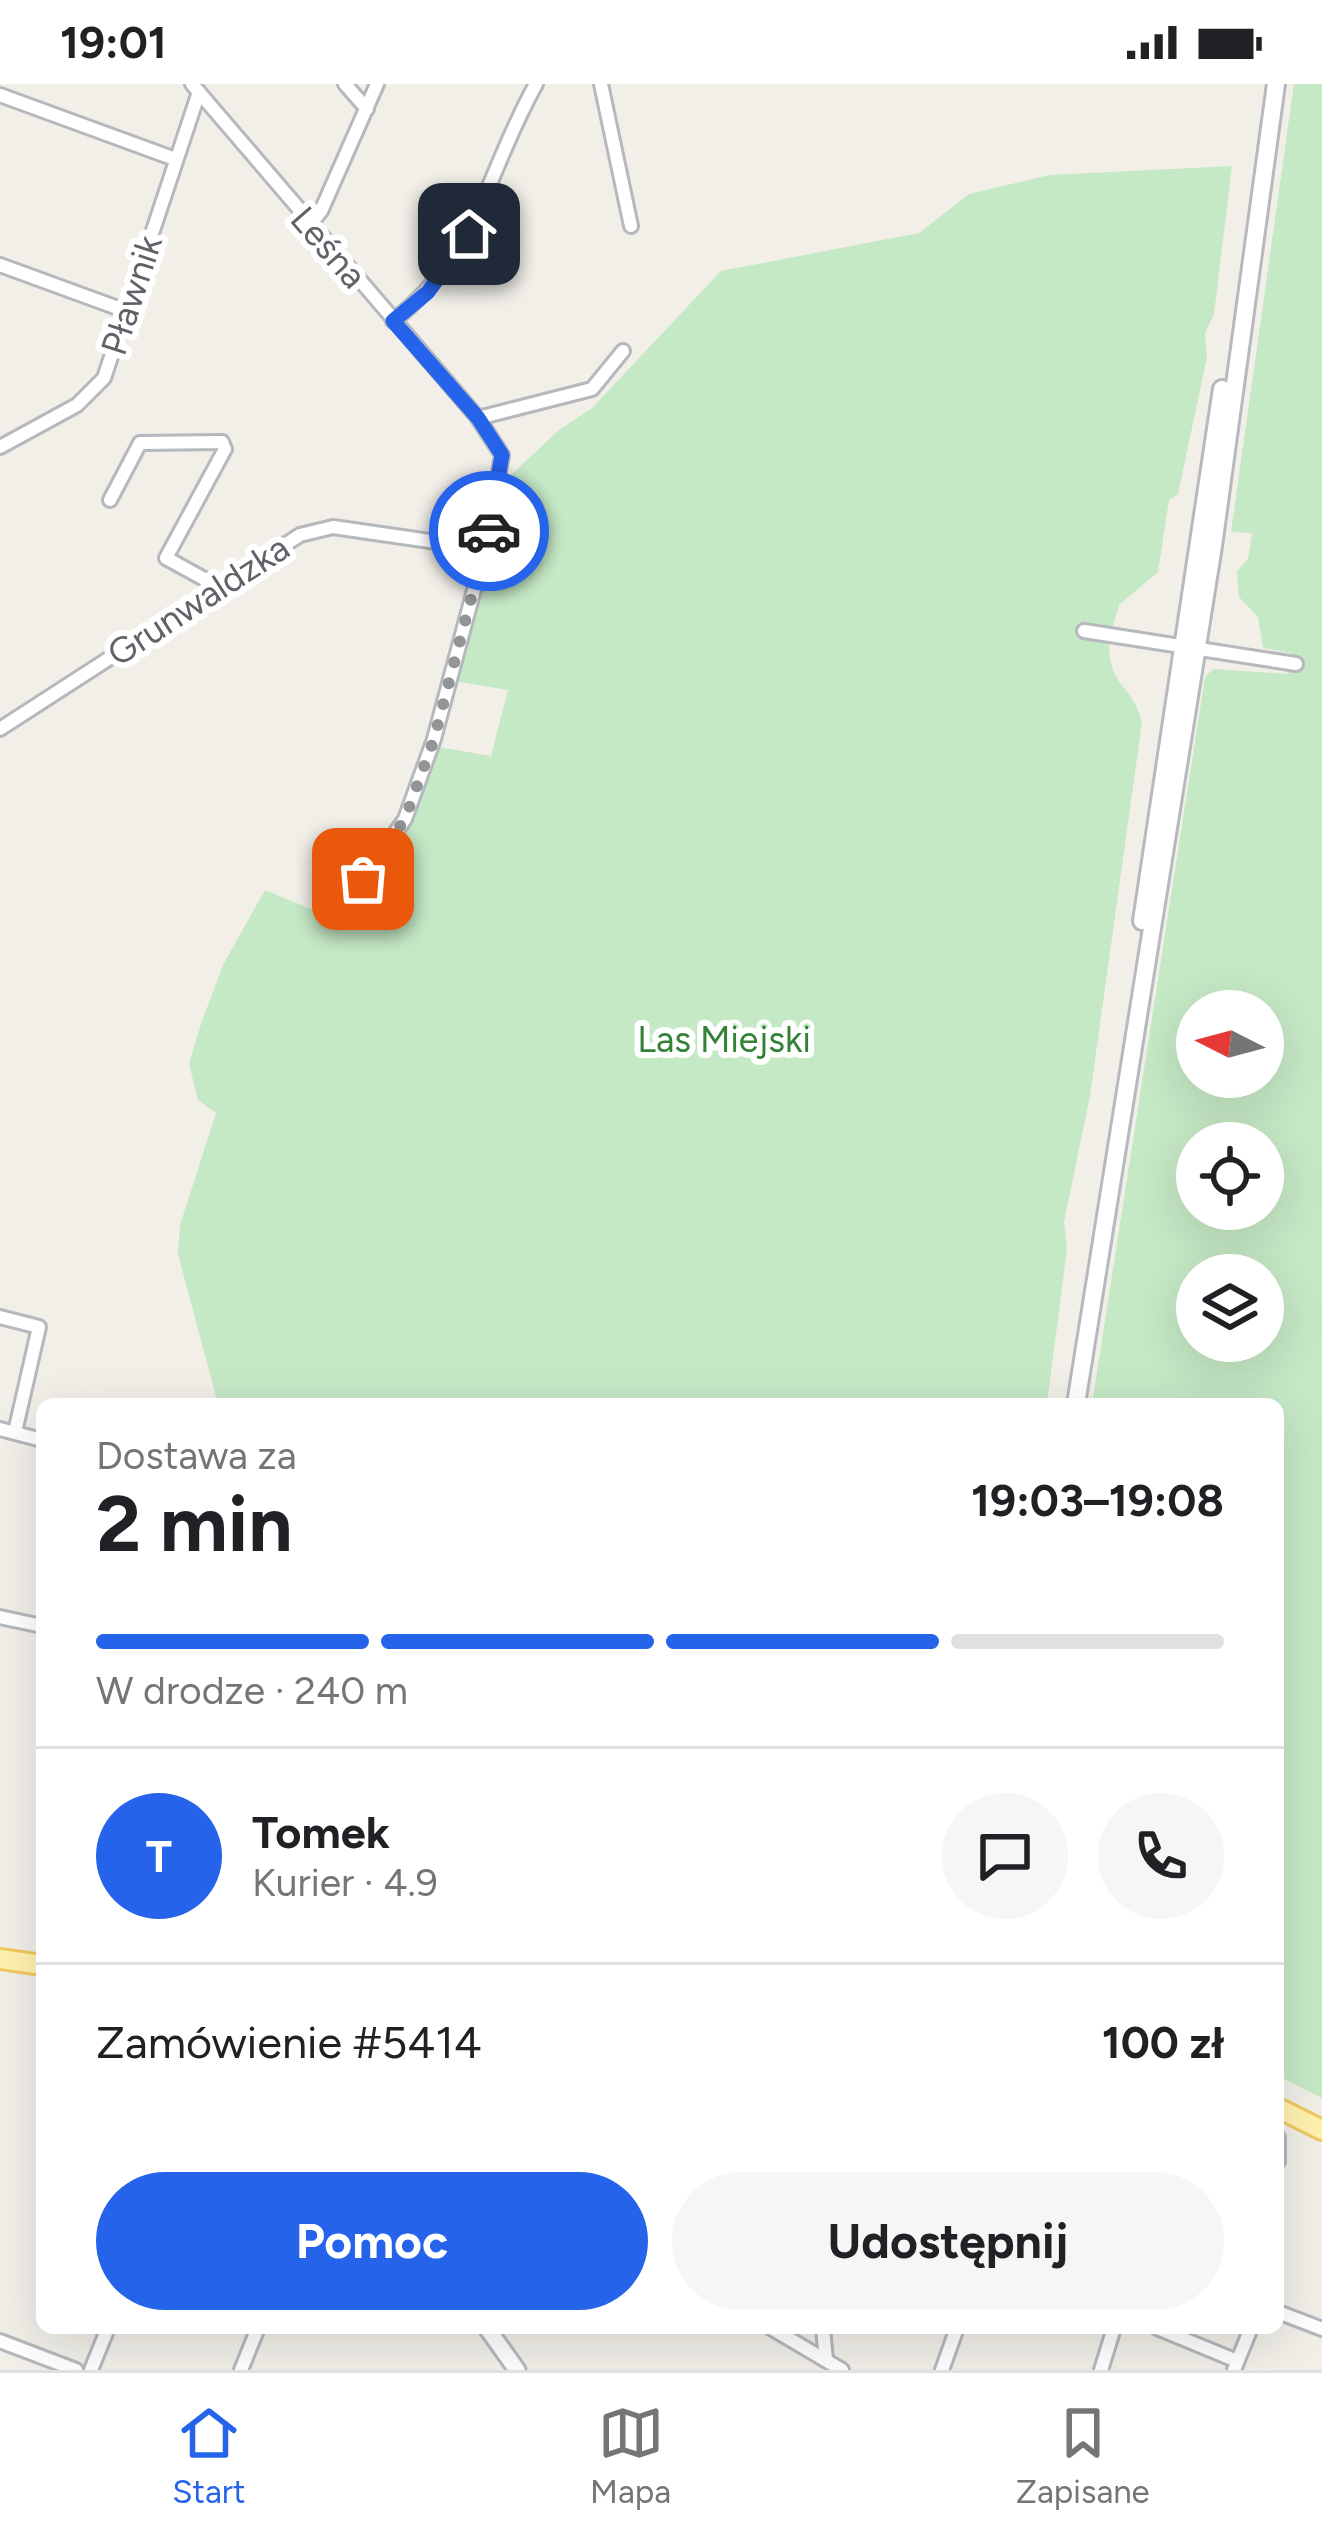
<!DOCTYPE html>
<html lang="pl">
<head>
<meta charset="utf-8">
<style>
	:root { --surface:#fff; --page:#f6f6f6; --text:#202124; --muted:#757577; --line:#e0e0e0; --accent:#2563eb }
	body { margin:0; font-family:Figtree,sans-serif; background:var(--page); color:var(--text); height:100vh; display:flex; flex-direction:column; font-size:45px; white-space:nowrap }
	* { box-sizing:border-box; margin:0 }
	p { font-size:39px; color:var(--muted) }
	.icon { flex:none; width:66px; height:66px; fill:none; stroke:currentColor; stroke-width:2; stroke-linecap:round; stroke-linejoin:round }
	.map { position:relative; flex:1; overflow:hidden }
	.side { position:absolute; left:36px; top:1314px; width:1248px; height:936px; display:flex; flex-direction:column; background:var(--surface); border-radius:18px; box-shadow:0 12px 48px #0002 }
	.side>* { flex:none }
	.needle { width:78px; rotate:276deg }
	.fabs { position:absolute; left:1176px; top:906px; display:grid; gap:24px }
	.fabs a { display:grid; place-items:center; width:108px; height:108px; border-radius:50%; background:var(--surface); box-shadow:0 12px 48px #0002; font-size:60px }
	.pin { position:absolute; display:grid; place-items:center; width:102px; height:102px; color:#fff; margin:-51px; border-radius:24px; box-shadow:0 6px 18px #0006 }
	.courier { position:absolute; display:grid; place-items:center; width:120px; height:120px; margin:-60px; border:9px solid #2563eb; border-radius:50%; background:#fff; color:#222; box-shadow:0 3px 15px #0007 }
	.headline em { font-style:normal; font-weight:700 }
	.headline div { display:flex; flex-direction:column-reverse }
	.headline { display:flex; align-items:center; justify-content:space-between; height:204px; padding:0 60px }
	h1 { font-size:78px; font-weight:700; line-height:90px }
	.bar { display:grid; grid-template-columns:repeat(4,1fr); gap:18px 12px; align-content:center; height:144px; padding:0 60px }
	.bar i { height:15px; border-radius:9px; background:var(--line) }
	.bar .selected { background:var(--accent) }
	.bar p { grid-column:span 4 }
	.line { display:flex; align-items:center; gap:30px; padding:0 60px; border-top:3px solid var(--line) }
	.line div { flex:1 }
	.round { display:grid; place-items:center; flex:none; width:126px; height:126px; border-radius:63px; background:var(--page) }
	.cta { display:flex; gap:24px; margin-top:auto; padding:24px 60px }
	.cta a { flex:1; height:138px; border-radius:72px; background:var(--accent); color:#fff; font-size:48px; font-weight:700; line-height:138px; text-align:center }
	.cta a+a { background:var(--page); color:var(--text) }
	.status { display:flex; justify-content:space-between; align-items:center; height:84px; padding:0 60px; background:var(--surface); direction:ltr }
	.status svg { height:33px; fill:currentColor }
	.dock { display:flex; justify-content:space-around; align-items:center; height:168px; border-top:3px solid var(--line); background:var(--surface); font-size:33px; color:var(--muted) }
	.dock a { display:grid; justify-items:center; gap:6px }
	.dock .selected { color:var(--accent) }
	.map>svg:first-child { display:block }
	.green { fill:#c5e8c5; fill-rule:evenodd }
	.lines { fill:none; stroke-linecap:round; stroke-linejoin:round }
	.minor-casing { stroke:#b5b8bc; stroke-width:18 }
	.tertiary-casing { stroke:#b5b8bc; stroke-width:21 }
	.secondary-casing { stroke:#b6babf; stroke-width:22 }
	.primary-casing { stroke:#f2c960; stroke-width:24 }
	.minor { stroke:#fff; stroke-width:12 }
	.tertiary { stroke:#fff; stroke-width:15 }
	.secondary { stroke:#fff; stroke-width:16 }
	.primary { stroke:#fff2af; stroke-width:18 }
	.done { stroke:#929495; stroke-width:12; stroke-dasharray:0 21.6 }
	.route { stroke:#2563eb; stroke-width:15 }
	.labels { text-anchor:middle; stroke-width:12; stroke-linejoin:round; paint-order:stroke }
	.street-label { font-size:36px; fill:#5f6368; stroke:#fff }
	.park-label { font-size:36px; fill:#348238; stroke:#fff }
</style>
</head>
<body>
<div class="status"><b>19:01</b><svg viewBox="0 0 49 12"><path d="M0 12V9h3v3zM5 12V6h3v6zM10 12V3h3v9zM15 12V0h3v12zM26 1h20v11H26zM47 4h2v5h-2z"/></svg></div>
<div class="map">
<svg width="1322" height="2286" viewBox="0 0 1322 2286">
	<rect width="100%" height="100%" fill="#f1efe8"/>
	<path class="green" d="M1294 0H1322V2014L1278 1992V1320H1092L1205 593 1213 585 1288 590 1290 580 1109 553C1107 604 1133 600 1142 638L1090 1012 1064 1138 1067 1165 1047 1320H218L178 1170 180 1141 216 1029 198 1016 189 980 201 940 223 881 265 806 351 842 365 802 409 737 438 663 491 672 508 606 454 597 511 391 559 346 592 324 721 187 919 149 969 110 1050 91 1232 82 1214 230 1205 249 1207 273 1178 410 1169 416 1158 488 1119 521 1110 551 1290 580 1291 569 1263 564 1258 533 1239 513 1237 487 1248 475 1252 449 1231 448ZM1197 927H1263V993H1197ZM1197 1059H1263V1125H1197ZM1197 1191H1263V1257H1197Z"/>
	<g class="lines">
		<g class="minor-casing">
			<g id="minor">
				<path d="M192 0 478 334 502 371 485 465 434 655 405 735 363 795"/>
				<path d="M345 0 367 25"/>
				<path d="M601 0 631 142"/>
				<path d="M0 11 175 75"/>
				<path d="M309 142 321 127 377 0"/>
				<path d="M0 181 126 227"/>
				<path d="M393 237C479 170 486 89 536 0"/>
				<path d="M478 334 592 305 623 267"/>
				<path d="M0 363 77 321 104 294 199 8"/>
				<path d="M110 416 140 359 222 358 225 365 166 474 217 502"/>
				<path d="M1084 547 1296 580"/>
				<path d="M0 645 300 451 333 443 485 465"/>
				<path d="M0 1233 39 1243 15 1348"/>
				<path d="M0 1345 42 1356"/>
				<path d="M0 1533 42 1542"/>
				<path d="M1278 2053V2078"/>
				<path d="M1278 2228 1322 2245"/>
				<path d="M771 2244 842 2286"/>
				<path d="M823 2244 826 2276"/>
				<path d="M1157 2244 1237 2277"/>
				<path d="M0 2257 76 2286"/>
				<path d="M91 2286 108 2244"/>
				<path d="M241 2286 258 2244"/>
				<path d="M942 2286 957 2244"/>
				<path d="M1101 2286 1114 2244"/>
				<path d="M1234 2286 1251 2244"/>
			</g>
		</g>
		<g class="tertiary-casing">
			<path id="tertiary" d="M487 2244 517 2286"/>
		</g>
		<g class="secondary-casing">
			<g id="secondary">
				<path d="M1142 837 1222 305"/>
				<path d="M1076 1320 1213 462 1276 0"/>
			</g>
		</g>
		<g class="primary-casing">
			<g id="primary">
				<path d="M0 1875 42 1881"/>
				<path d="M1278 2024 1322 2046"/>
			</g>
		</g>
		<use href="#minor" class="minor"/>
		<use href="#tertiary" class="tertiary"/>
		<use href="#secondary" class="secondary"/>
		<use href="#primary" class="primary"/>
	</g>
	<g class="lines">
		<path class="done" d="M363 795 405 735 434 655 489 447"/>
		<path class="route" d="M469 150 428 208 393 237 478 334 502 371 489 447"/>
	</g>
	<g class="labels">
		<g class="street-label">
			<text transform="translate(329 163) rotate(49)" y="13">Leśna</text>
			<text transform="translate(131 211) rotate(-72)" y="13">Pławnik</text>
			<text transform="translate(198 516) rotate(-33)" y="13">Grunwaldzka</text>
		</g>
		<g class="park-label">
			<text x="724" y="968">Las Miejski</text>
		</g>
	</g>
</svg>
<div class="fabs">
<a><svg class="needle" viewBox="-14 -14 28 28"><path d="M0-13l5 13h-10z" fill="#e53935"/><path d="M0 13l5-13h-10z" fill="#757577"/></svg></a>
<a><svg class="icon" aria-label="locate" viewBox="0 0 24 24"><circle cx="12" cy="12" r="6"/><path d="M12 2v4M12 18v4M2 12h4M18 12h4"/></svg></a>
<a><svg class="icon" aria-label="layers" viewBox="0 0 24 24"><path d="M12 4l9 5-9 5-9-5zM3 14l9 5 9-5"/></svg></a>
</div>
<div class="pin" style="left:363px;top:795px;background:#ea580c"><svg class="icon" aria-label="bag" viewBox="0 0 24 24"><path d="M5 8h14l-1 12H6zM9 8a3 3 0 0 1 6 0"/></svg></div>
<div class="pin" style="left:469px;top:150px;background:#1f2937"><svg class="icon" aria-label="home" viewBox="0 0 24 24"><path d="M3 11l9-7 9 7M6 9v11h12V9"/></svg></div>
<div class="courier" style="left:489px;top:447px"><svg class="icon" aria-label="car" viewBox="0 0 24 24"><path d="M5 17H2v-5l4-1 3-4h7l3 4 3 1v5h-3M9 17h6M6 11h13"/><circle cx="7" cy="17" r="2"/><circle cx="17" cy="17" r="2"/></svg></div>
<section class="side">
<div class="headline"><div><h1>2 min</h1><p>Dostawa za</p></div><em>19:03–19:08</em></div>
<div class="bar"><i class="selected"></i><i class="selected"></i><i class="selected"></i><i></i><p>W drodze · 240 m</p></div>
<div class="line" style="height:216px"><b class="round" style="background:var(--accent);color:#fff">T</b><div><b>Tomek</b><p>Kurier · 4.9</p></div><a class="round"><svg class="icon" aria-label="chat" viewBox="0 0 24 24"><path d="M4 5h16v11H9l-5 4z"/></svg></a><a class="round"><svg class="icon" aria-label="phone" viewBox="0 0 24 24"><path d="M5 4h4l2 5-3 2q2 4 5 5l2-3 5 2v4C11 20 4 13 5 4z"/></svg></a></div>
<div class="line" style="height:156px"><div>Zamówienie #5414</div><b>100 zł</b></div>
<div class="cta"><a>Pomoc</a><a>Udostępnij</a></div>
</section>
</div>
<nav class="dock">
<a class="selected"><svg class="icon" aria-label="home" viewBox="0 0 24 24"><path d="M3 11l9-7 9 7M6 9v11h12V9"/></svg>Start</a>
<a><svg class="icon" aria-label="map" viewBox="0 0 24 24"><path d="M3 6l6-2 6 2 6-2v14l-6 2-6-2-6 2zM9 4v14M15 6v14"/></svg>Mapa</a>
<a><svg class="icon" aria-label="saved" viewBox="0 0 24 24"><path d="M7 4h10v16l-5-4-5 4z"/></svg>Zapisane</a>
</nav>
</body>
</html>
